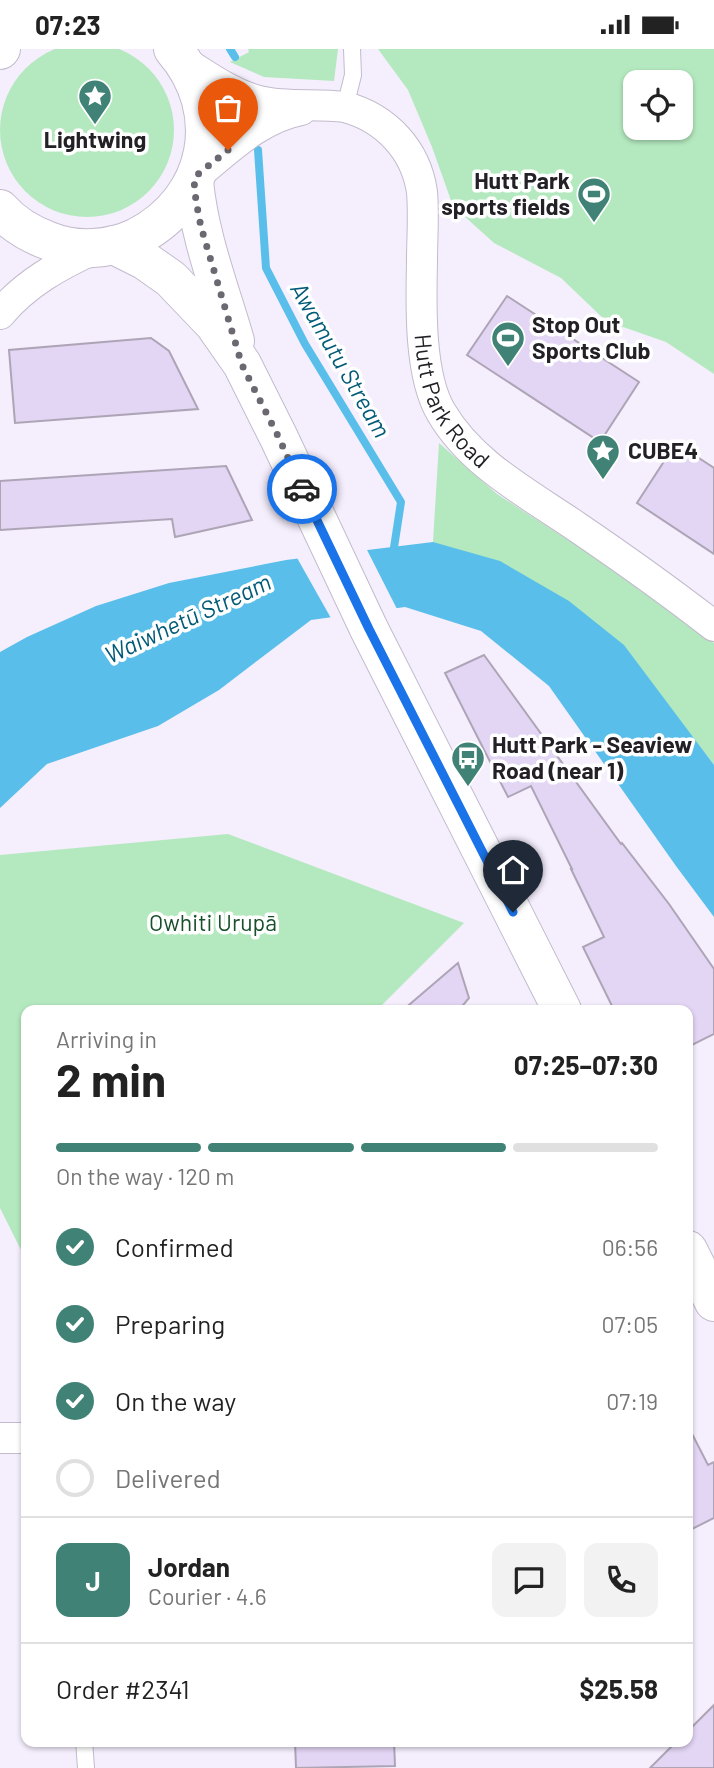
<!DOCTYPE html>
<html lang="en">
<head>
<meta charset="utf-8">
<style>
	:root { --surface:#fff; --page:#f2f2f2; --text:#222; --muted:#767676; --line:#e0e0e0; --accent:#408376 }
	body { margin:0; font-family:Barlow,sans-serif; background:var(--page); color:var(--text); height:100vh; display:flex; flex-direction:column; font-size:26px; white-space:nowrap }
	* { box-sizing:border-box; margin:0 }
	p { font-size:23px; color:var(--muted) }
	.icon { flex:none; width:38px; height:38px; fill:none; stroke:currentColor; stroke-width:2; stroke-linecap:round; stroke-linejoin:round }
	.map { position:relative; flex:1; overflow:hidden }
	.drawer { position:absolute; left:21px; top:956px; width:672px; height:742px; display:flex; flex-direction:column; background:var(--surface); border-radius:14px; box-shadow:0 2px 5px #0004 }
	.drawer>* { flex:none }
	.controls { position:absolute; left:623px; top:21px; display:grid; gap:14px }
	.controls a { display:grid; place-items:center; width:70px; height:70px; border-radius:14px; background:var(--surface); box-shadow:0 2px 5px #0004; font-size:35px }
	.pin { position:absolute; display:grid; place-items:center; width:60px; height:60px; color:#fff; margin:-72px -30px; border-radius:50% 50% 50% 0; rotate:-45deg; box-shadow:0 0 7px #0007 }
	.pin .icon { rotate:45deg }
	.courier { position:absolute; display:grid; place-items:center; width:70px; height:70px; margin:-35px; border:5px solid #1a73e8; border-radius:50%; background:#fff; color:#222; box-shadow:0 2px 9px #0007 }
	.overview em { font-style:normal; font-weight:700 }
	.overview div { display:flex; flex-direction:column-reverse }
	.overview { display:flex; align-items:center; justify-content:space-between; height:119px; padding:0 35px }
	h1 { font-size:46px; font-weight:700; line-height:52px }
	.bar { display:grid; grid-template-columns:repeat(4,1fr); gap:10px 7px; align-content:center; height:84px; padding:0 35px }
	.bar i { height:9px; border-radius:5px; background:var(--line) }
	.bar .selected { background:var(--accent) }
	.bar p { grid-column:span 4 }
	.line { display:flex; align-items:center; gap:18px; padding:0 35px; border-top:2px solid var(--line) }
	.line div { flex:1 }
	.round { display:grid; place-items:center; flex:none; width:74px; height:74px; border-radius:14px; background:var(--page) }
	ol { padding:0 35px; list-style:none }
	li { display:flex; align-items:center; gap:21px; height:77px }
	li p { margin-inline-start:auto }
	li .icon { padding:7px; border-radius:50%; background:var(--accent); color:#fff; stroke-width:4 }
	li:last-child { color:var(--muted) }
	li i { width:38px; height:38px; border:4px solid var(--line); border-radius:50% }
	.status { display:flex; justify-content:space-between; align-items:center; height:49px; padding:0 35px; background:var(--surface); direction:ltr }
	.status svg { height:19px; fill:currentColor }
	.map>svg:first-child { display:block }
	.green { fill:#b4e9bf; fill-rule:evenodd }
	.water { fill:#59bfea }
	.pier { fill:#f5eefd }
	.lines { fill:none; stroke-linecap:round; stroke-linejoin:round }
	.stream { stroke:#59bfea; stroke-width:8 }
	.building { fill:#e3d5f4; stroke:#ada5b6; stroke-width:2 }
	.service-casing { stroke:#c3bbcd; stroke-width:18 }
	.minor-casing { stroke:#c3bbcd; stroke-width:32 }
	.secondary-casing { stroke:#c3bbcd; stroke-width:40 }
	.primary-casing { stroke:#c3bbcd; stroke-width:40 }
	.service { stroke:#fff; stroke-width:16 }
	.minor { stroke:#fff; stroke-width:30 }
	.secondary { stroke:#fff; stroke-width:38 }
	.primary { stroke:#fff; stroke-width:38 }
	.done { stroke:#6c6871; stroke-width:7; stroke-dasharray:0 12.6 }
	.route { stroke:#1a73e8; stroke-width:9 }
	.labels { text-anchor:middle; stroke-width:7; stroke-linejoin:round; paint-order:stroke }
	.poi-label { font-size:23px; font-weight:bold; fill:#232026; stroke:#fff; text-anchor:start }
	.street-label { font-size:23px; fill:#232026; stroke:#fff }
	.park-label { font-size:23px; fill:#18502b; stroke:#fff }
	.water-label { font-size:24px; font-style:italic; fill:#015a77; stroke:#fff }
</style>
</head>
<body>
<div class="status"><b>07:23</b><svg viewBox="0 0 49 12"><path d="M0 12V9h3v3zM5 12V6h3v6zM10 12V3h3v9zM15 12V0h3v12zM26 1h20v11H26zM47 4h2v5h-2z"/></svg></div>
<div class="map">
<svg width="714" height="1719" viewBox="0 0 714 1719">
	<rect width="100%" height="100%" fill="#f5eefd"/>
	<g class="green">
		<circle cx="87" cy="81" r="87"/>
		<path d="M248 0H338L334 32 264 28 230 13 249 3Z"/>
		<path d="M378 0H714V325L666 293 606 272 561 229 494 194 453 157 432 98 408 41ZM681 33V79H635V33Z"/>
		<path d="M439 394 497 445 619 524 714 594V716L693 689 433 493Z"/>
		<path d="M228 785 464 874 377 961H26V1211L0 1159V806Z"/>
	</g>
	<path class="water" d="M433 493 500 512 569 552 624 596 714 716V868L676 817 549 637 481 582 405 558 311 571 219 641 158 677 47 715 0 759V603L27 588 96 557 169 534 286 511Z"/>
	<path class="pier" d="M365 497 398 562 332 571 296 507Z"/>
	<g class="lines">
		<g class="stream">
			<path d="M230 0 235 8"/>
			<path d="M258 101 266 219 305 295 401 453 393 505"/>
		</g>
	</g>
	<g class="building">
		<path d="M507 247 639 333 600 393 467 306Z"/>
		<path d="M151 289 169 302 198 360 15 374 9 301Z"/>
		<path d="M676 394 714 419V505L637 454Z"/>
		<path d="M226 417 252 471 175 488 172 470 0 481V432Z"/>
		<path d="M484 606 621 795 622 794 669 855 714 920V985L688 998V961H614L583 898 604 888 571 820H572L531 737 508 748 445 624Z"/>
		<path d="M458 914 469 949 459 961H403Z"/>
		<path d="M688 1377 708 1416 714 1413V1469L688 1482Z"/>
		<path d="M714 1656V1719H650L677 1692H688V1682Z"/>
		<path d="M295 1692H394L395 1717 296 1719Z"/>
	</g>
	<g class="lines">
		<g class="service-casing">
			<g id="service">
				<path d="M345 58 353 26 352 0"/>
				<path d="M84 1692 86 1719"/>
			</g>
		</g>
		<g class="minor-casing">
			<g id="minor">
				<path id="s1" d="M183 12C206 26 231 45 259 52 287 59 317 54 345 58 386 69 416 101 422 143 424 166 422 190 422 212 421 255 419 326 441 363 471 415 529 445 577 478 624 510 669 542 714 577"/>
				<path d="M197 126C228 101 259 69 301 61"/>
				<path d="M0 265C26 234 59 216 96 199"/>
				<path d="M0 1389H26"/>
			</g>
		</g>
		<g class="secondary-casing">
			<g id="secondary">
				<path d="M194 132C199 187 220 240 235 292"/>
				<path d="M114 196 144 211 171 230 214 275 242 315 279 389 369 580 562 961"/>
				<path d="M688 1201 714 1253"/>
			</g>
		</g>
		<g class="primary-casing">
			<g id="primary">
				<path d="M0 1 1 0"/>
				<path d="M0 160C13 175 30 185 49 192 76 203 110 201 137 188 211 150 227 62 173 0"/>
			</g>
		</g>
		<use href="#service" class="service"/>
		<use href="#minor" class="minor"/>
		<use href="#secondary" class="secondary"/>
		<use href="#primary" class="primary"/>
	</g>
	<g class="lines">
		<path class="done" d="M228 101 197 126 194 132 196 152 201 178 242 316 279 389 302 440"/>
		<path class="route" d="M302 440 369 580 513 863"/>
	</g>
	<defs>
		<g id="sight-pin" transform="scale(1.75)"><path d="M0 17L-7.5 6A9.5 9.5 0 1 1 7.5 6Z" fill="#408376" stroke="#fff"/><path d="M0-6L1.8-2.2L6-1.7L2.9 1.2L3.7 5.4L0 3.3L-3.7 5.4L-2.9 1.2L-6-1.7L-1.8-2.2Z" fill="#fff"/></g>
		<g id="stadium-pin" transform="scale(1.75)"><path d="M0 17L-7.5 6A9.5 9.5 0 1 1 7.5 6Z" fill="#408376" stroke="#fff"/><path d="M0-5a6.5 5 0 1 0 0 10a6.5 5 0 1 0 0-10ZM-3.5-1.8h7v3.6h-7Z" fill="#fff"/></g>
		<g id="bus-pin" transform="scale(1.75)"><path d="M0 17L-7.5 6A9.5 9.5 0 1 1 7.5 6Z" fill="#408376" stroke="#fff"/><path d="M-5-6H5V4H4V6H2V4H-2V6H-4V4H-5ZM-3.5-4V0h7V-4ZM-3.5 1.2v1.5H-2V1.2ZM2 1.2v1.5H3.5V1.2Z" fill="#fff"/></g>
	</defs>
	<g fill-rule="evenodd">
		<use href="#sight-pin" x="95" y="47"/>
		<use href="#stadium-pin" x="594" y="145"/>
		<use href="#stadium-pin" x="508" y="289"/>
		<use href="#sight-pin" x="603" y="402"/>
		<use href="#bus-pin" x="468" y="709"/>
	</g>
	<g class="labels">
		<g class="poi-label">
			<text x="95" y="99" text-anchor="middle">Lightwing</text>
			<text x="570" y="140" text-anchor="end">Hutt Park<tspan x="570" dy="26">sports fields</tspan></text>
			<text x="532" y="284">Stop Out<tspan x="532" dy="26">Sports Club</tspan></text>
			<text x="628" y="410">CUBE4</text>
			<text x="492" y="704">Hutt Park - Seaview<tspan x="492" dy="26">Road (near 1)</tspan></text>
		</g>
		<g class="street-label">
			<text dy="8" stroke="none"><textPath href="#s1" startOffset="511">Hutt Park Road</textPath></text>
		</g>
		<g class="park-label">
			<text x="213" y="882">Owhiti Urupā</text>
		</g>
		<g class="water-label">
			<text transform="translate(340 311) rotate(60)" y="8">Awamutu Stream</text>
			<text transform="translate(188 570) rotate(-25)" y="8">Waiwhetū Stream</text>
		</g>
	</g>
</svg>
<div class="controls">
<a><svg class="icon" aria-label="locate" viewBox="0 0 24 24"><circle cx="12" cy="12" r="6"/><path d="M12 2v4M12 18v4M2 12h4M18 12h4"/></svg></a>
</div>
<div class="pin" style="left:228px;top:101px;background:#ea580c"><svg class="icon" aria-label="bag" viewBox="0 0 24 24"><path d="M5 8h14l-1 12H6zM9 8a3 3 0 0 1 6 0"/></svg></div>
<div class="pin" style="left:513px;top:863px;background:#1f2937"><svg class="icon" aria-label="home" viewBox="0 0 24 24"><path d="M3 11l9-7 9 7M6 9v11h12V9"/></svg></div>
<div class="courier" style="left:302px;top:440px"><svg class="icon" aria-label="car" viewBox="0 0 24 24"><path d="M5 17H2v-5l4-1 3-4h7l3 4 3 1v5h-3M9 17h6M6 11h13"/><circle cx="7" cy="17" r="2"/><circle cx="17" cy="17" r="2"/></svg></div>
<section class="drawer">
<div class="overview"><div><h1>2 min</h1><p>Arriving in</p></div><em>07:25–07:30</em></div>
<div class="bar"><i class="selected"></i><i class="selected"></i><i class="selected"></i><i></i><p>On the way · 120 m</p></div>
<ol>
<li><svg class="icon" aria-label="check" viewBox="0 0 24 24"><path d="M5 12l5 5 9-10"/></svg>Confirmed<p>06:56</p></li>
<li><svg class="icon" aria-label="check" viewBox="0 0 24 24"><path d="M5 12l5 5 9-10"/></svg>Preparing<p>07:05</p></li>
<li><svg class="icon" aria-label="check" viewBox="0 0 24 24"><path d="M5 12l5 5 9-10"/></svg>On the way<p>07:19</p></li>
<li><i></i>Delivered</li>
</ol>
<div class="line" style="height:126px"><b class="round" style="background:var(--accent);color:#fff">J</b><div><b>Jordan</b><p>Courier · 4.6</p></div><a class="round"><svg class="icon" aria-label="chat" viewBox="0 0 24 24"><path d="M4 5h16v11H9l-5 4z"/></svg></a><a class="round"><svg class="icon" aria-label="phone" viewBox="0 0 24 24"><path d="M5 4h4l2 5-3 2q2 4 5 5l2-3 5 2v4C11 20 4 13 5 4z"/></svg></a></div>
<div class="line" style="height:91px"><div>Order #2341</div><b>$25.58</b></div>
</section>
</div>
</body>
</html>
